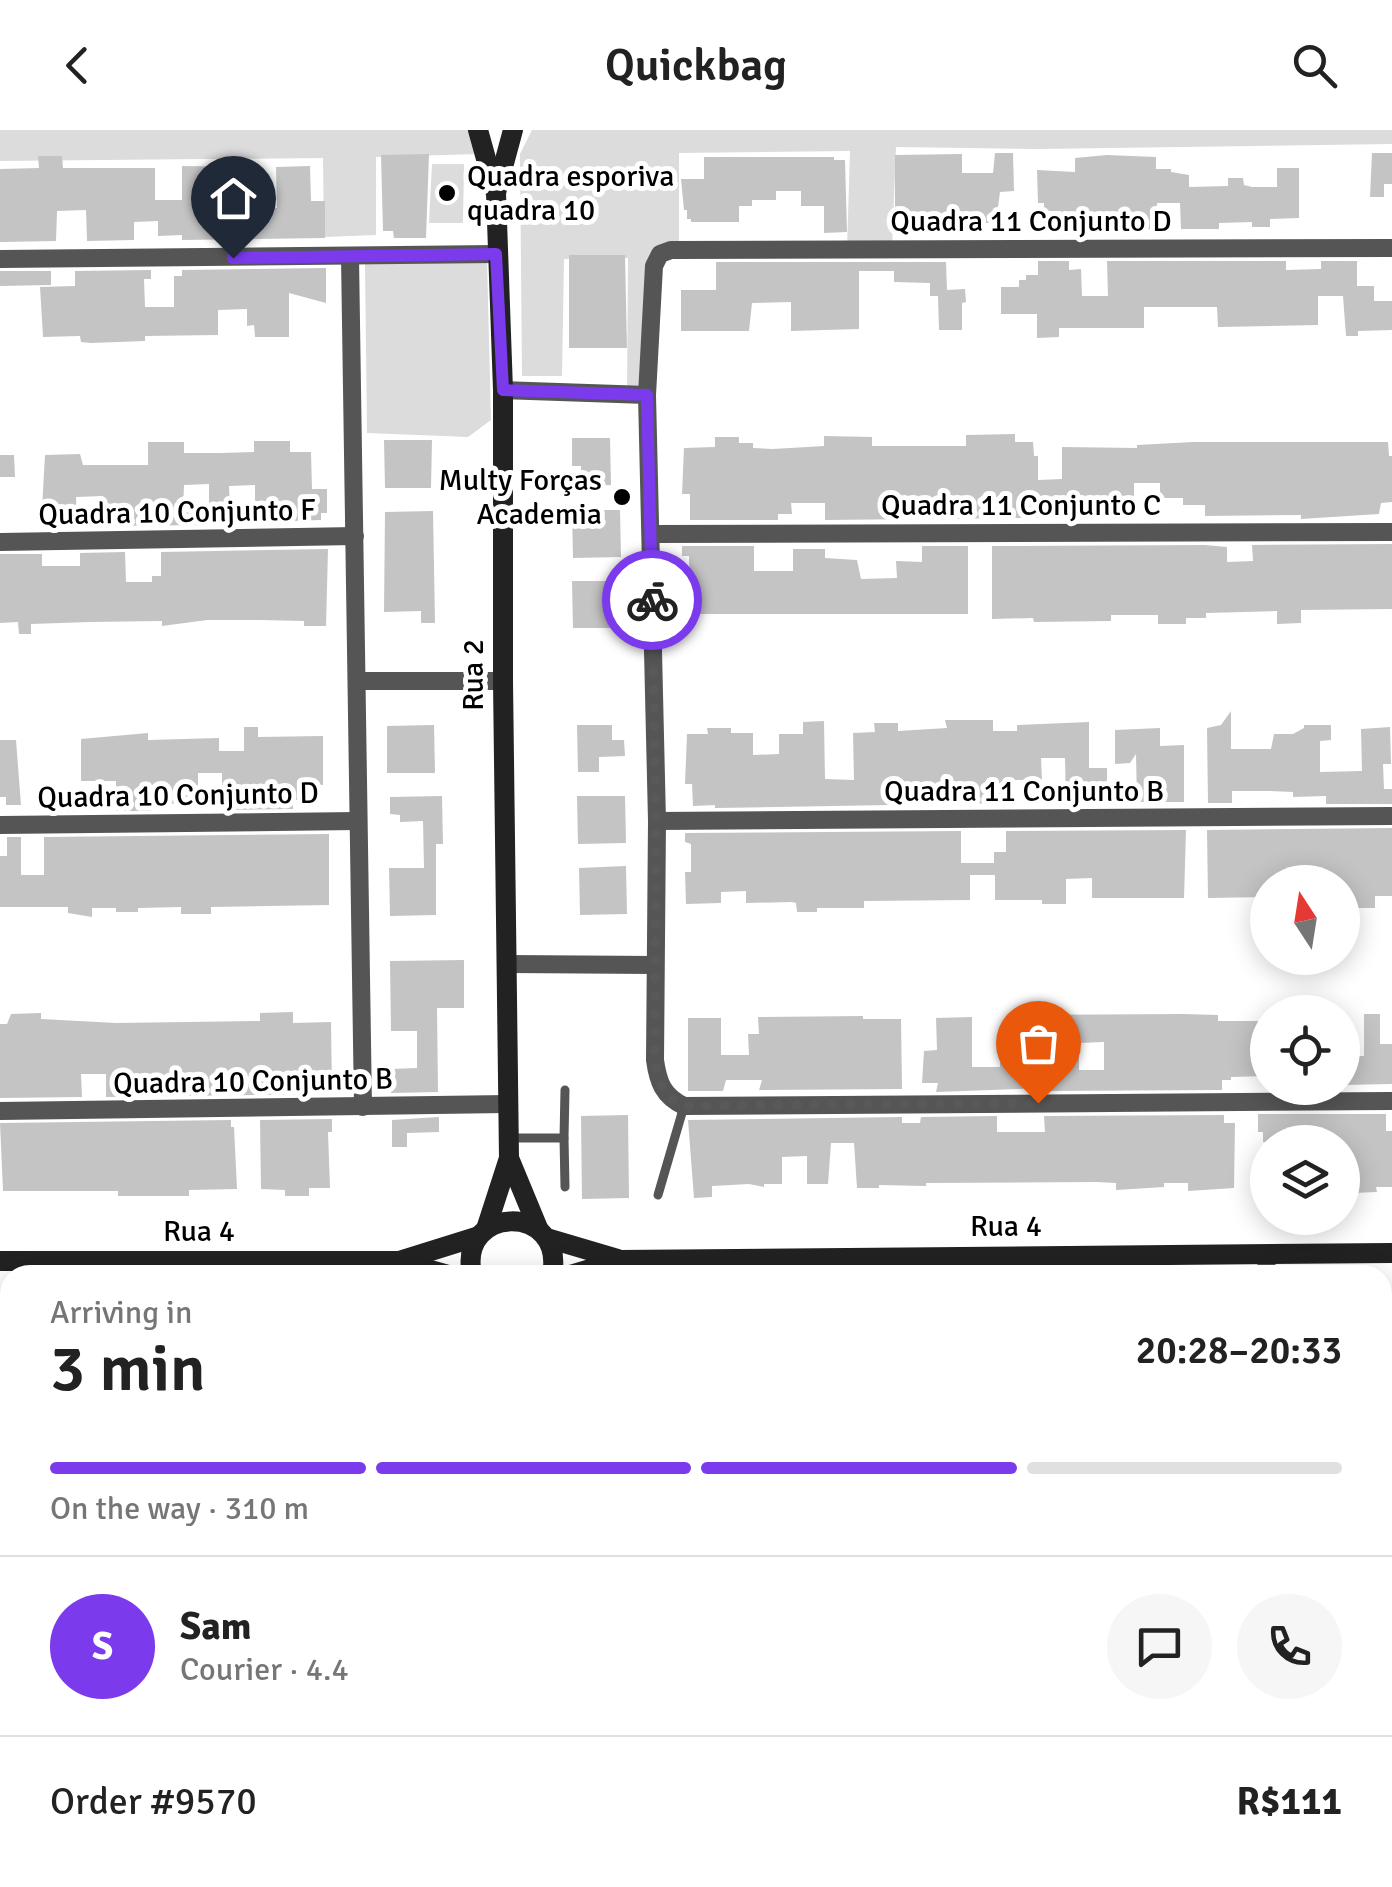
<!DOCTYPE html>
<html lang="en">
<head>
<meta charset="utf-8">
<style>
	:root { --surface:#fff; --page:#f6f6f6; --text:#222; --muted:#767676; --line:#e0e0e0; --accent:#7c3aed }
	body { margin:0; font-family:Signika,sans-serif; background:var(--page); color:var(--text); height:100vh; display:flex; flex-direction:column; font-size:38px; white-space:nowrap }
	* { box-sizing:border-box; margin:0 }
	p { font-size:32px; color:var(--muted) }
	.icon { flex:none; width:55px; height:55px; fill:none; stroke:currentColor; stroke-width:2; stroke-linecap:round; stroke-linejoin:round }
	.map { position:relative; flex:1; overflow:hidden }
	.panel { position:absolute; left:0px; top:1135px; width:1392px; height:622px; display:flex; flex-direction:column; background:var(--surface); border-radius:30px 30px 0 0; box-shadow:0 5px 25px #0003 }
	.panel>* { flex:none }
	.needle { width:65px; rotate:348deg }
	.buttons { position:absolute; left:1250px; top:735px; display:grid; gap:20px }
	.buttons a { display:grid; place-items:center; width:110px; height:110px; border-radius:50%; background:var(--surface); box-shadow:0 5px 25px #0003; font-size:50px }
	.pin { position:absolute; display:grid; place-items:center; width:85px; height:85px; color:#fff; margin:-102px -42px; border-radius:50% 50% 50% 0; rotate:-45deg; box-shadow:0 0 10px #0007 }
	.pin .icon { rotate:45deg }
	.courier { position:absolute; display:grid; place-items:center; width:100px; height:100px; margin:-50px; border:8px solid #7c3aed; border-radius:50%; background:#fff; color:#222; box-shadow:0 2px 12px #0007 }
	.summary em { font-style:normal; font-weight:600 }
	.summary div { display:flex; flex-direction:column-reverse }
	.summary { display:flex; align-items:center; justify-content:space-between; height:170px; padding:0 50px }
	h1 { font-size:65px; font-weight:600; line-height:75px }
	.bar { display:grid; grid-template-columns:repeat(4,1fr); gap:15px 10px; align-content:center; height:120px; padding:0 50px }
	.bar i { height:12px; border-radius:8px; background:var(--line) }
	.bar .current { background:var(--accent) }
	.bar p { grid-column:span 4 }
	.line { display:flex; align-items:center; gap:25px; padding:0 50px; border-top:2px solid var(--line) }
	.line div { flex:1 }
	.round { display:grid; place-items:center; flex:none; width:105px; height:105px; border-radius:52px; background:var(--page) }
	header { display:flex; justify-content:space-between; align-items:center; height:130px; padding:0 50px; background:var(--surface); font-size:45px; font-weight:600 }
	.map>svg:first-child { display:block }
	.green { fill:#dcdcdc }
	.building { fill:#c4c4c4; fill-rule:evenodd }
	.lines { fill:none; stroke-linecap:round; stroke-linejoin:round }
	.lane { stroke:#555; stroke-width:9 }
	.street { stroke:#555; stroke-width:18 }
	.secondary { stroke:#222; stroke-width:20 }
	.done { stroke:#595959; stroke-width:10; stroke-dasharray:0 18 }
	.route { stroke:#7c3aed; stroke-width:12 }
	.poi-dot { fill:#000; stroke:#fff; stroke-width:4 }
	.labels { text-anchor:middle; stroke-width:10; stroke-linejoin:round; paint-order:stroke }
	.poi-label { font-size:30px; fill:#000; stroke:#fff; text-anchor:start }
	.street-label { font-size:30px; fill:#000; stroke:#fff }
</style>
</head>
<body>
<header><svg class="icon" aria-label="back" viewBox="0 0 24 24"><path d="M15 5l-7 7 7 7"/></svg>Quickbag<svg class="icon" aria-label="search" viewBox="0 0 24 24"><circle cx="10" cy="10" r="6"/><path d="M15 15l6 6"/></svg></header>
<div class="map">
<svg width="1392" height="1757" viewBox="0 0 1392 1757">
	<rect width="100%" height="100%" fill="#fff"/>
	<g class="green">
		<path d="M0 0H473L479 24 376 27V105L324 107 323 28 0 31Z"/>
		<path d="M532 0H1392V14L1038 19 896 17 892 119H847L850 21 679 23V113L660 124 647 265 627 264 628 128 564 129 562 246H522L520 24Z"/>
		<path d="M432 34H464L463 93H429Z"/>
		<path d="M487 130 491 290 468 307 367 303 365 134Z"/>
	</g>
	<g class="building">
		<path d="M995 23H1013L1014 61 1000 62 997 85H990V93H966L967 101 895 102V25L962 24V43H993Z"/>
		<path d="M1372 23H1392V54H1384V67H1370Z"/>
		<path d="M429 24 426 108H394L393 101H383L381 25Z"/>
		<path d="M1107 25 1156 27V39H1171V42L1189 45V57L1228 56V48H1243L1244 55 1252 57H1277V38H1299V88L1270 89V97H1252V92L1219 93V99H1181L1180 73H1157L1156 99 1132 100V90L1086 89V100H1062L1061 81H1044V73H1038L1037 40 1075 42V28Z"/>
		<path d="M38 26H62L63 38H155V70H182V36L253 37V78H277L276 37 310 36 311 71H325V108L182 110V105L158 106V91L134 92V110L87 111 86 80 57 81 56 111 0 112V39L39 38Z"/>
		<path d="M704 27H834V30H845L847 102 824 103V76H801V61H776V70H752V76H739V92H691V89H687V80H684L681 49H704Z"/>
		<path d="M569 125H625L627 218H569Z"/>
		<path d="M1038 131H1069V140L1081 139 1082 166H1108L1107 131H1286V140L1321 139V131H1357V156H1374V171H1392V200L1358 201V206H1346L1343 166H1318V195L1218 197 1217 177H1144V198H1059V207L1037 208V184H1001V157H1019V150H1026V145H1038Z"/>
		<path d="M716 132H946L947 160 965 159 966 172 962 173V200H939L938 166H930V153L894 152V141H859V199L791 201V172L752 173 749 201H681V160H716Z"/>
		<path d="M326 138V173L289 163V207H255L254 195 247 196V179L218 180V205L145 206V211L91 213 81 212 80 206 43 207 40 157 75 156V141L151 140V149H144L145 177H174V146H182V140Z"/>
		<path d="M0 141H51V155L0 156Z"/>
		<path d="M1015 304V312H1033L1034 326H1038V350L1062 349V317L1137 318V315L1193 312H1388L1389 326H1392V372L1381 373 1379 384 1301 389V385L1205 386V375H1183V368H1160V353H1134V374H1129L1130 378H1110V387L825 390V373H791L792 384H778V390H690V364H682L684 318 715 317V307H739V313H753V318L773 319 824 316V306L872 307V316H966V305Z"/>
		<path d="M572 308H610L611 355 581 356V336H572Z"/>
		<path d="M384 310H432L431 358H385Z"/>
		<path d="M254 311H290V322H311L312 359H327V383H321V390L291 391V394L113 396V387H103V366L76 367 77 396 41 397 45 325 80 324 83 335H148V312H184V323H221L254 322ZM209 354V380H183L184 355ZM255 355V379H230L229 356Z"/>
		<path d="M0 325H14L15 347H0Z"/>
		<path d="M572 380H620L621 427 573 428Z"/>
		<path d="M433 381 435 493H421V481L384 482 385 382Z"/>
		<path d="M1392 414V479L1301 480V493L1277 494V481L1206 483V488H1186V494H1158V485H1111V491L1034 492 1033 488 992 489V416L1205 415 1227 417V432L1253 431 1252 415Z"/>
		<path d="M682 416H754V441H793V419H825V428L857 430 861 449 897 448 896 431 922 432V416H968V484H682V467L690 466 689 426H682Z"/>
		<path d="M328 419 326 496H304V491L261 490H207L162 496V491L90 492 31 494V504H19L18 492 0 493V424H42V436H80V423L125 422 126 452H152V446H161V422Z"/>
		<path d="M572 451H621L622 498H573Z"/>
		<path d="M1231 581V619H1271L1274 604H1293L1304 598V595H1331V610L1320 611V642L1362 641 1361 599 1390 597 1391 634H1383L1384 659H1392V674H1326V666L1293 667V662L1270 661H1232V673H1208L1207 598 1221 595Z"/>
		<path d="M945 590H993V601H1017V595L1089 592V638H1107V674L1066 673 1065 628H1041L1042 650H1004V673L715 678V675L693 676 692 654H685L687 604H708L707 598H731V603H753V625L779 624V604H803V592L824 591 825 649 854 650 853 603 875 602 874 593H898V601L947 598Z"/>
		<path d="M434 595 435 643H387V596Z"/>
		<path d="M577 595H612V610H624L625 626 599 627V642H578Z"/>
		<path d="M244 597H258V607L323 606V655H301L300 670H293V679L222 680V643H198V673L151 674V681H116V651H81V609L148 603V610L219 608V621H244Z"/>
		<path d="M1160 598V616L1184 615V672H1137L1136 624 1130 633 1115 634V600Z"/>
		<path d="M0 610H16L21 675H6V667H0Z"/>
		<path d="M80 658V681L44 682V659Z"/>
		<path d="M442 666 443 714H436V785L390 786 389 738H424L423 691 400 692V685L390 684V667Z"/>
		<path d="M577 666H625L626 713 578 714Z"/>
		<path d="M1392 698V766H1375V778H1351L1352 766H1342V752H1268V767L1208 768 1207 700Z"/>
		<path d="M1186 700 1184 768H1092V748L1066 749V774H1042V770H995V745H970V770L864 771V778H817V782H797L796 773 792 772 746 773V761L721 762V773L686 774 685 742H691V714L685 712V703L961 701V733H994V722H1006V701Z"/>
		<path d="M329 704V775L211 777V784H181V777L138 778V782H116V778H92V787L68 783V777H0V726H7V707H21V745H44V707Z"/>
		<path d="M626 736 627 784 580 785 579 738Z"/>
		<path d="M464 830V878H437L438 962 391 963V939L417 938V901H391L390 831Z"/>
		<path d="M293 882V893L331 892 332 964 106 967V944H81L82 967 0 968V894H7L11 884 41 883V889L116 893 260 891V883Z"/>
		<path d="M1183 884 1218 885V891H1268V946L1231 947V950H1222V960L1044 961V958L936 962 938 953H922L924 921 937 920 936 888 972 887V937H1000V932H1008L1010 885ZM1104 912V940H1079V913Z"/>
		<path d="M1364 884H1380V914H1392V954L1342 955V926H1364Z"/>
		<path d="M863 886V889H901L902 959 759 960 762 950H726L723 961H688V888H721V925H749L748 904H759L758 887Z"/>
		<path d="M1258 984H1386V1001H1392V1057H1376L1377 1062 1353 1063V1058H1342V1012H1263V1002H1258Z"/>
		<path d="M628 985 629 1068 582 1069 581 986Z"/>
		<path d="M1224 985V993H1235L1234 1058 1188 1061V1053H1164V1057L1116 1060V1053L1096 1052 926 1053V1056L879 1055V1058H857L854 1013H831L828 1054H807V1026L782 1027V1054H764V1057L749 1054 712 1056V1067L694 1068 688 990 902 987V993H920L921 987 997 986V1002H1045L1044 986Z"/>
		<path d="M439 987V1002L407 1003V1017H392V990Z"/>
		<path d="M332 989V1002H328L330 1058H309V1066H285V1060L261 1059 260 990Z"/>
		<path d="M231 990V997H234L237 1059 189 1060V1066H118V1061H3L0 993Z"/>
	</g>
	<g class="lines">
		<g class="lane">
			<path d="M511 1008H564L565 960"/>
			<path d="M564 1008 565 1057"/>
			<path d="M658 1065 684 976"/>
			<path d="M764 1757V1748"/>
		</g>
		<g class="street">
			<path d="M1392 118 671 120 660 124 654 136 647 265 657 691 655 930C658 952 663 966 684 976L1392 971"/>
			<path d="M350 127 363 977"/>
			<path d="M0 129 496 124"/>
			<path d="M503 260 647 265"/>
			<path d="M651 404 1392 402"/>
			<path d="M0 412 355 406"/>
			<path d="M359 551H503"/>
			<path d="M657 691 1392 686"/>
			<path d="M0 695 357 691"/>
			<path d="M506 834 655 835"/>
			<path d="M0 981 507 974"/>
			<path d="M1266 1124 1267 1145"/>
			<path d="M1382 1258H1392"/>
			<path d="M0 1268 10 1269"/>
			<path d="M65 1748V1757"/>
			<path d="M353 1748V1757"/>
			<path d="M1133 1748V1757"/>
		</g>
		<g class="secondary">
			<path d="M478 0 495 61"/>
			<path d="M509 1028 538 1098"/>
			<path d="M486 1099 509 1028 503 551V260L496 63 513 0"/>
			<path d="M547 1108 618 1129"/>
			<path d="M0 1131H398L448 1145"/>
			<path d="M399 1131 479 1106"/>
			<path d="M472 1145C457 1074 566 1073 552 1145"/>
			<path d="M570 1145 620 1130 1392 1123"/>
			<path d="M514 1748V1757"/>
		</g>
	</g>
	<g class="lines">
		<path class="done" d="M652 470 656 691 655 930C658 952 663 966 684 976L1038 973"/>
		<path class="route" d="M233 128 496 124 503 260 647 265 652 470"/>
	</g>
	<g class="poi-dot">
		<circle cx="447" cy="63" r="10"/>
		<circle cx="622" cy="367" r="10"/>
	</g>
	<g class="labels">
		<g class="poi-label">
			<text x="467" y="56">Quadra esporiva<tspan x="467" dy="34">quadra 10</tspan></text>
			<text x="602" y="360" text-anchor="end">Multy Forças<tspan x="602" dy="34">Academia</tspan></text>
		</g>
		<g class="street-label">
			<text x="1031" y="101">Quadra 11 Conjunto D</text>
			<text x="1021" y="385">Quadra 11 Conjunto C</text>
			<text transform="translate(177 382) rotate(-1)" y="10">Quadra 10 Conjunto F</text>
			<text transform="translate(473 545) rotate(-90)" y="10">Rua 2</text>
			<text x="1024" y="671">Quadra 11 Conjunto B</text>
			<text transform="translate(178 665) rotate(-1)" y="10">Quadra 10 Conjunto D</text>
			<text transform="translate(253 951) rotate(-1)" y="10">Quadra 10 Conjunto B</text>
			<text x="1006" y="1106">Rua 4</text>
			<text x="199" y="1111">Rua 4</text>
		</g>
	</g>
</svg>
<div class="buttons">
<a><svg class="needle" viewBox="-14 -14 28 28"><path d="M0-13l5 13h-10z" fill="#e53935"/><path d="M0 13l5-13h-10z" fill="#767676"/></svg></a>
<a><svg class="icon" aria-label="locate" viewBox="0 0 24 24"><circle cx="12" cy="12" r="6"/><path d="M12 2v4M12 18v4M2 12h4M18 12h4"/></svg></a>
<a><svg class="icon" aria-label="layers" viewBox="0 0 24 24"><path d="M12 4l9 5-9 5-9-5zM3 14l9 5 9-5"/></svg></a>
</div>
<div class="pin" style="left:1038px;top:973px;background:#ea580c"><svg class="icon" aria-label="bag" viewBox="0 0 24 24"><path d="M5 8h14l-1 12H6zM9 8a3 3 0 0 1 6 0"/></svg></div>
<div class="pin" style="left:233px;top:128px;background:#1f2937"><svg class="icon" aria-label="home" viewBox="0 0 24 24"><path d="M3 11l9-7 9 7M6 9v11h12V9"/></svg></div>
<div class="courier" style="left:652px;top:470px"><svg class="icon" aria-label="bike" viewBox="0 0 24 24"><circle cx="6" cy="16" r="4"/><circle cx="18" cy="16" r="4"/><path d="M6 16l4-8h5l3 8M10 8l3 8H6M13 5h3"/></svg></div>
<section class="panel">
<div class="summary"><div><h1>3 min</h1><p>Arriving in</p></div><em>20:28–20:33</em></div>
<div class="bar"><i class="current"></i><i class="current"></i><i class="current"></i><i></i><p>On the way · 310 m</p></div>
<div class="line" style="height:180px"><b class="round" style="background:var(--accent);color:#fff">S</b><div><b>Sam</b><p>Courier · 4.4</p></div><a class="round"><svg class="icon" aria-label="chat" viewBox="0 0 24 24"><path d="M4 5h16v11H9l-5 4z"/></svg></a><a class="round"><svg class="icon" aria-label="phone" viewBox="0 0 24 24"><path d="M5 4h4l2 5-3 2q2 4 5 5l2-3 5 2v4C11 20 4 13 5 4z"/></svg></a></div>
<div class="line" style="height:130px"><div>Order #9570</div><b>R$111</b></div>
</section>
</div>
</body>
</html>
